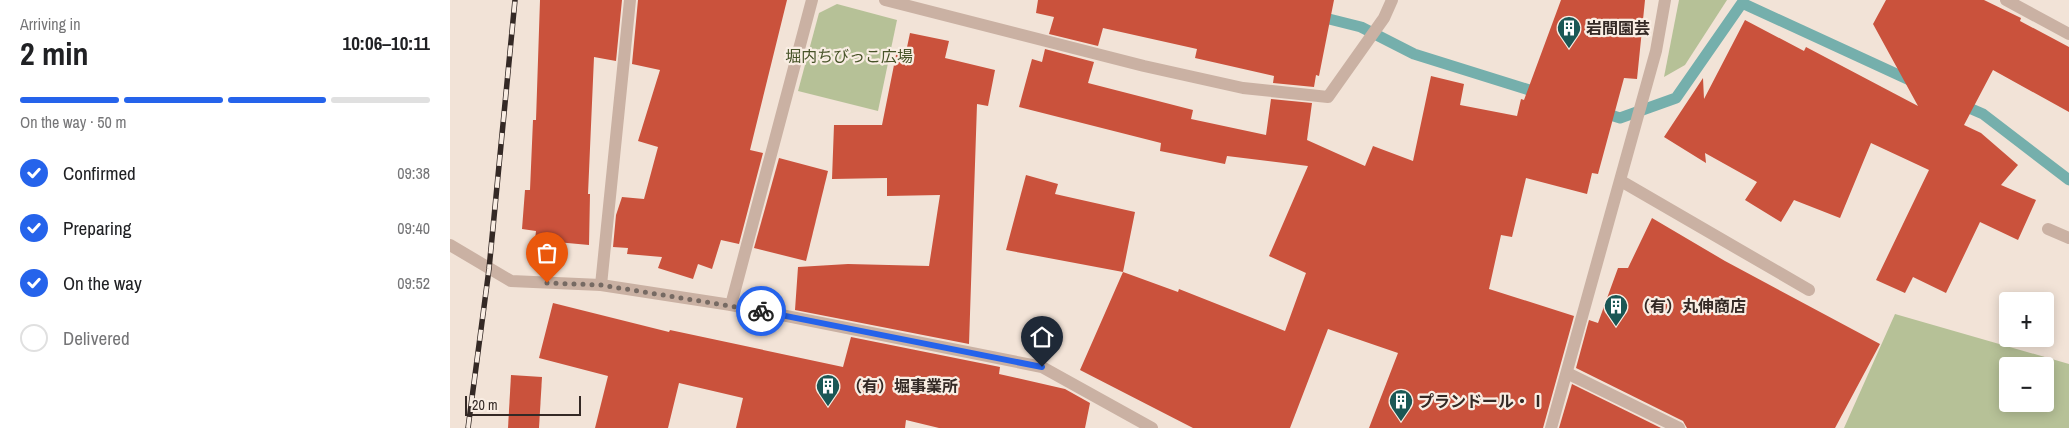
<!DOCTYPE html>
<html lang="en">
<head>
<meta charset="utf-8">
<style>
	:root { --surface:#fff; --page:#f6f6f6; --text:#202124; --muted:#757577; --line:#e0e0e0; --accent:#2563eb }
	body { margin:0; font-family:"Archivo Narrow","Noto Sans JP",sans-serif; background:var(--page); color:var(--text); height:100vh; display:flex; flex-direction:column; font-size:19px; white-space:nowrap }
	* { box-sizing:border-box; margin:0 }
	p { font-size:16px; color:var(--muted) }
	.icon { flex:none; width:28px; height:28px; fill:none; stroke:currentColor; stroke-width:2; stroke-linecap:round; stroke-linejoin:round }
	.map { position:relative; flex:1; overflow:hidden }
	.panel { display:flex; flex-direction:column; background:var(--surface); width:450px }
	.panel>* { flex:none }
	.controls { position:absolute; left:1549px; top:292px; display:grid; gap:10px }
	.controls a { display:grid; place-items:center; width:55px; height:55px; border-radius:5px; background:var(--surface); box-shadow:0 2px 12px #0003; font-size:25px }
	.scale { position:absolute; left:15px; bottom:12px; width:116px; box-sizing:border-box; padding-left:5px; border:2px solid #342925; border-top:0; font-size:14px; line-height:18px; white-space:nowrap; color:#342925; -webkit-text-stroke:4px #f9ede3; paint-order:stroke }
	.pin { position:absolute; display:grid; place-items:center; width:42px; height:42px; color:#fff; margin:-51px -21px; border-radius:50% 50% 50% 0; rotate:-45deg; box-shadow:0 0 5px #0007 }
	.pin .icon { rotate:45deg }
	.courier { position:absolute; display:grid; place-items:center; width:50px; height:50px; margin:-25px; border:4px solid #2563eb; border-radius:50%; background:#fff; color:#222; box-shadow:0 1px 6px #0007 }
	.head em { font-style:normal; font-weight:700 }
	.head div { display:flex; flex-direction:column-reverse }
	.head { display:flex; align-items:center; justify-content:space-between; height:85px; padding:0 20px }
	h1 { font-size:32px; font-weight:700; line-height:38px }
	.bar { display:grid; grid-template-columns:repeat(4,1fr); gap:8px 5px; align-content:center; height:60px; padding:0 20px }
	.bar i { height:6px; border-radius:4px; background:var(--line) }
	.bar .selected { background:var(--accent) }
	.bar p { grid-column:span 4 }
	ol { padding:0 20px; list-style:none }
	li { display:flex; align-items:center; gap:15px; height:55px }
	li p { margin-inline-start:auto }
	li .icon { padding:5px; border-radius:50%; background:var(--accent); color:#fff; stroke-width:4 }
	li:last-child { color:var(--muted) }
	li i { width:28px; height:28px; border:2px solid var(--line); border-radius:50% }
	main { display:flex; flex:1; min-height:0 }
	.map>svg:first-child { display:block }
	.green { fill:#b6c197; fill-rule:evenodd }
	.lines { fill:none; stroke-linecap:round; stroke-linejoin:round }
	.stream { stroke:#75afac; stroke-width:11 }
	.building { fill:#ca523c }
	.street { stroke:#cab1a3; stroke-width:12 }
	.rail-casing { stroke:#342925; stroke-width:5.5 }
	.rail { stroke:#f9ede3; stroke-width:4; stroke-dasharray:11; stroke-linecap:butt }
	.done { stroke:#766a63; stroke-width:5; stroke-dasharray:0 9 }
	.route { stroke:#2563eb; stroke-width:6 }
	.labels { text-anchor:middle; stroke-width:4.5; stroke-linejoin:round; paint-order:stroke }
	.poi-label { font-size:16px; font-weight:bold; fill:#342925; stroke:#f9ede3; text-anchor:start }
	.park-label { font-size:16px; fill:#475328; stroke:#f9ede3 }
</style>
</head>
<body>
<main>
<section class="panel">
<div class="head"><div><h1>2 min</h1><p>Arriving in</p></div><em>10:06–10:11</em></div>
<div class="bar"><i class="selected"></i><i class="selected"></i><i class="selected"></i><i></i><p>On the way · 50 m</p></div>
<ol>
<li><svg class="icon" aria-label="check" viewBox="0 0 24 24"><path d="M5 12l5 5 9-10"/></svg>Confirmed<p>09:38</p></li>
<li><svg class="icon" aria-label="check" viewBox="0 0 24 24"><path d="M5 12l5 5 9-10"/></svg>Preparing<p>09:40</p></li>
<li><svg class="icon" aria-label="check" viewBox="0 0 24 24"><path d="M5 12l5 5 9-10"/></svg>On the way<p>09:52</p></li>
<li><i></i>Delivered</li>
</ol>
</section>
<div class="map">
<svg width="1619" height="428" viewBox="0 0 1619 428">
	<rect width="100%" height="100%" fill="#f2e3d7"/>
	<g class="green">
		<path d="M1229 0H1277L1235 65 1214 77Z"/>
		<path d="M387 4 447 20 428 111 348 91 369 13Z"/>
		<path d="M1445 314 1619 364V428H1394ZM1558 366H1595V404H1558Z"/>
	</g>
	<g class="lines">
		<g class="stream">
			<path d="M867 16 911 27 964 54 1092 94"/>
			<path d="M1510 104 1533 114 1619 180"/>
			<path d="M1151 112 1170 118 1226 98 1292 3 1466 83"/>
		</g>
	</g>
	<g class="building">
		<path d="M90 0H172L166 61 144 57 138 194H140L139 245 85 240 86 231 72 229 75 190H80L83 120H86Z"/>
		<path d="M188 0H337L300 150 313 153 289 244 271 240 262 269 248 264 243 279 208 268 212 257 177 254 178 248 163 247 166 215 172 197 194 199 208 147 188 141 210 70 182 64Z"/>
		<path d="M588 0H884L869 76 866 75 864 87 823 83 824 76 745 58 747 49 653 28 648 46 599 34 604 17 586 13Z"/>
		<path d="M1111 0H1195L1187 79 1174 78 1148 174 1142 173 1137 194 1076 178 1062 237 1051 235 1039 289 1124 316 1093 428H919L948 353 878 329 840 428H743L630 370 673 272 556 250 576 175 608 184 605 194 685 212 673 272 728 292 729 289 835 331 856 273 819 256 858 166 777 156 775 164 710 151 711 143 569 107 582 59 592 62 595 49 644 62 638 83 743 110 741 119 816 135 821 99 862 103 857 140 915 166 923 146 963 161 981 76 1014 84 1010 105 1067 116 1071 99 1074 100Z"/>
		<path d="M1436 0H1534L1571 18 1570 21 1619 47V112L1543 70 1514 125 1531 133 1568 165 1551 185 1586 200 1568 240 1530 222 1496 293 1463 277 1455 293 1426 280 1479 170 1421 143 1390 218 1344 200 1331 222 1295 200 1307 182 1255 153 1256 163 1214 137 1253 78 1254 99 1295 20 1354 51 1356 47 1468 106 1423 24Z"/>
		<path d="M460 33 499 41 495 58 545 70 538 106 527 104 519 344 345 310 348 267 398 264 479 266 490 195 437 196V178L382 179 384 125H432L447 50 456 52Z"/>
		<path d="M329 158 378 171 356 261 304 248Z"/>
		<path d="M1202 218 1275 261 1430 344 1385 428H1237L1233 421 1126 368 1139 320 1148 323 1168 268H1178Z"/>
		<path d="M103 303 219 332 220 330 393 367 401 337 550 367 549 374 615 389 640 403 635 428H489L456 420 455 428H286L293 398 229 383 218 428H145L158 376 89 358Z"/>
		<path d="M61 375 92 377 89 428H58Z"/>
		<path d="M1122 384 1211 428H1109Z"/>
	</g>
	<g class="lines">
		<g class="street">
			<path d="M435 0 694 66 793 88 878 97 934 18 942 0"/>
			<path d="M1556 0 1619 34"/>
			<path d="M1171 181 1359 290"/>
			<path d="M1598 229 1619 238"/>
			<path d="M0 245 61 281 151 285 281 305 592 367 702 428"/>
			<path d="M151 285 180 0"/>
			<path d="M281 305 362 0"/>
			<path d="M1117 373 1229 428"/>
			<path d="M1101 428 1206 51 1215 0"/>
		</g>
		<g class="rail-casing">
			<path id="rail" d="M18 428 39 269 65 0"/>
		</g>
		<use href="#rail" class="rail"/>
	</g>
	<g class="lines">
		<path class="done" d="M97 283 151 285 311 311"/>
		<path class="route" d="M311 311 592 367"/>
	</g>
	<defs>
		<g id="building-pin" transform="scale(1.25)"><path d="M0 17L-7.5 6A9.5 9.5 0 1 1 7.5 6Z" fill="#1a5755" stroke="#f9ede3"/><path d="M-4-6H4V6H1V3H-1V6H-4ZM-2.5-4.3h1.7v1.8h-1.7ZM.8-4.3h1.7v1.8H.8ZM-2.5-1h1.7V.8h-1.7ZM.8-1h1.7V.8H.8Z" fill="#fff"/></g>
	</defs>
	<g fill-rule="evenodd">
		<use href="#building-pin" x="1119" y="28"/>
		<use href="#building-pin" x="1166" y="306"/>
		<use href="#building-pin" x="378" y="386"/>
		<use href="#building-pin" x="951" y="401"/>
	</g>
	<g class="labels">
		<g class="poi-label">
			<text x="1136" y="34">岩間園芸</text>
			<text x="1184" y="312">（有）丸伸商店</text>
			<text x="396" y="392">（有）堀事業所</text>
			<text x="968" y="407">プランドール・Ⅰ</text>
		</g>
		<g class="park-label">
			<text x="399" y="62">堀内ちびっこ広場</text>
		</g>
	</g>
</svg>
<div class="controls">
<a>+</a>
<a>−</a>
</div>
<div class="scale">20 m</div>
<div class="pin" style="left:97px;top:283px;background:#ea580c"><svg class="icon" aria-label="bag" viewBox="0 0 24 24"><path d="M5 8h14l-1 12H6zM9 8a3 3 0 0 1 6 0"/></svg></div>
<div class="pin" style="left:592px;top:367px;background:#1f2937"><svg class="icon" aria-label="home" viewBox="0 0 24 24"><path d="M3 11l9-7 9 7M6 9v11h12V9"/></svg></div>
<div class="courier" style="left:311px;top:311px"><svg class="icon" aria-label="bike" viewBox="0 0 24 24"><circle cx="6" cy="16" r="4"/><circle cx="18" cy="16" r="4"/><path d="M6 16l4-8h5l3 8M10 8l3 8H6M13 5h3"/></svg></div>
</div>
</main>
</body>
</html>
